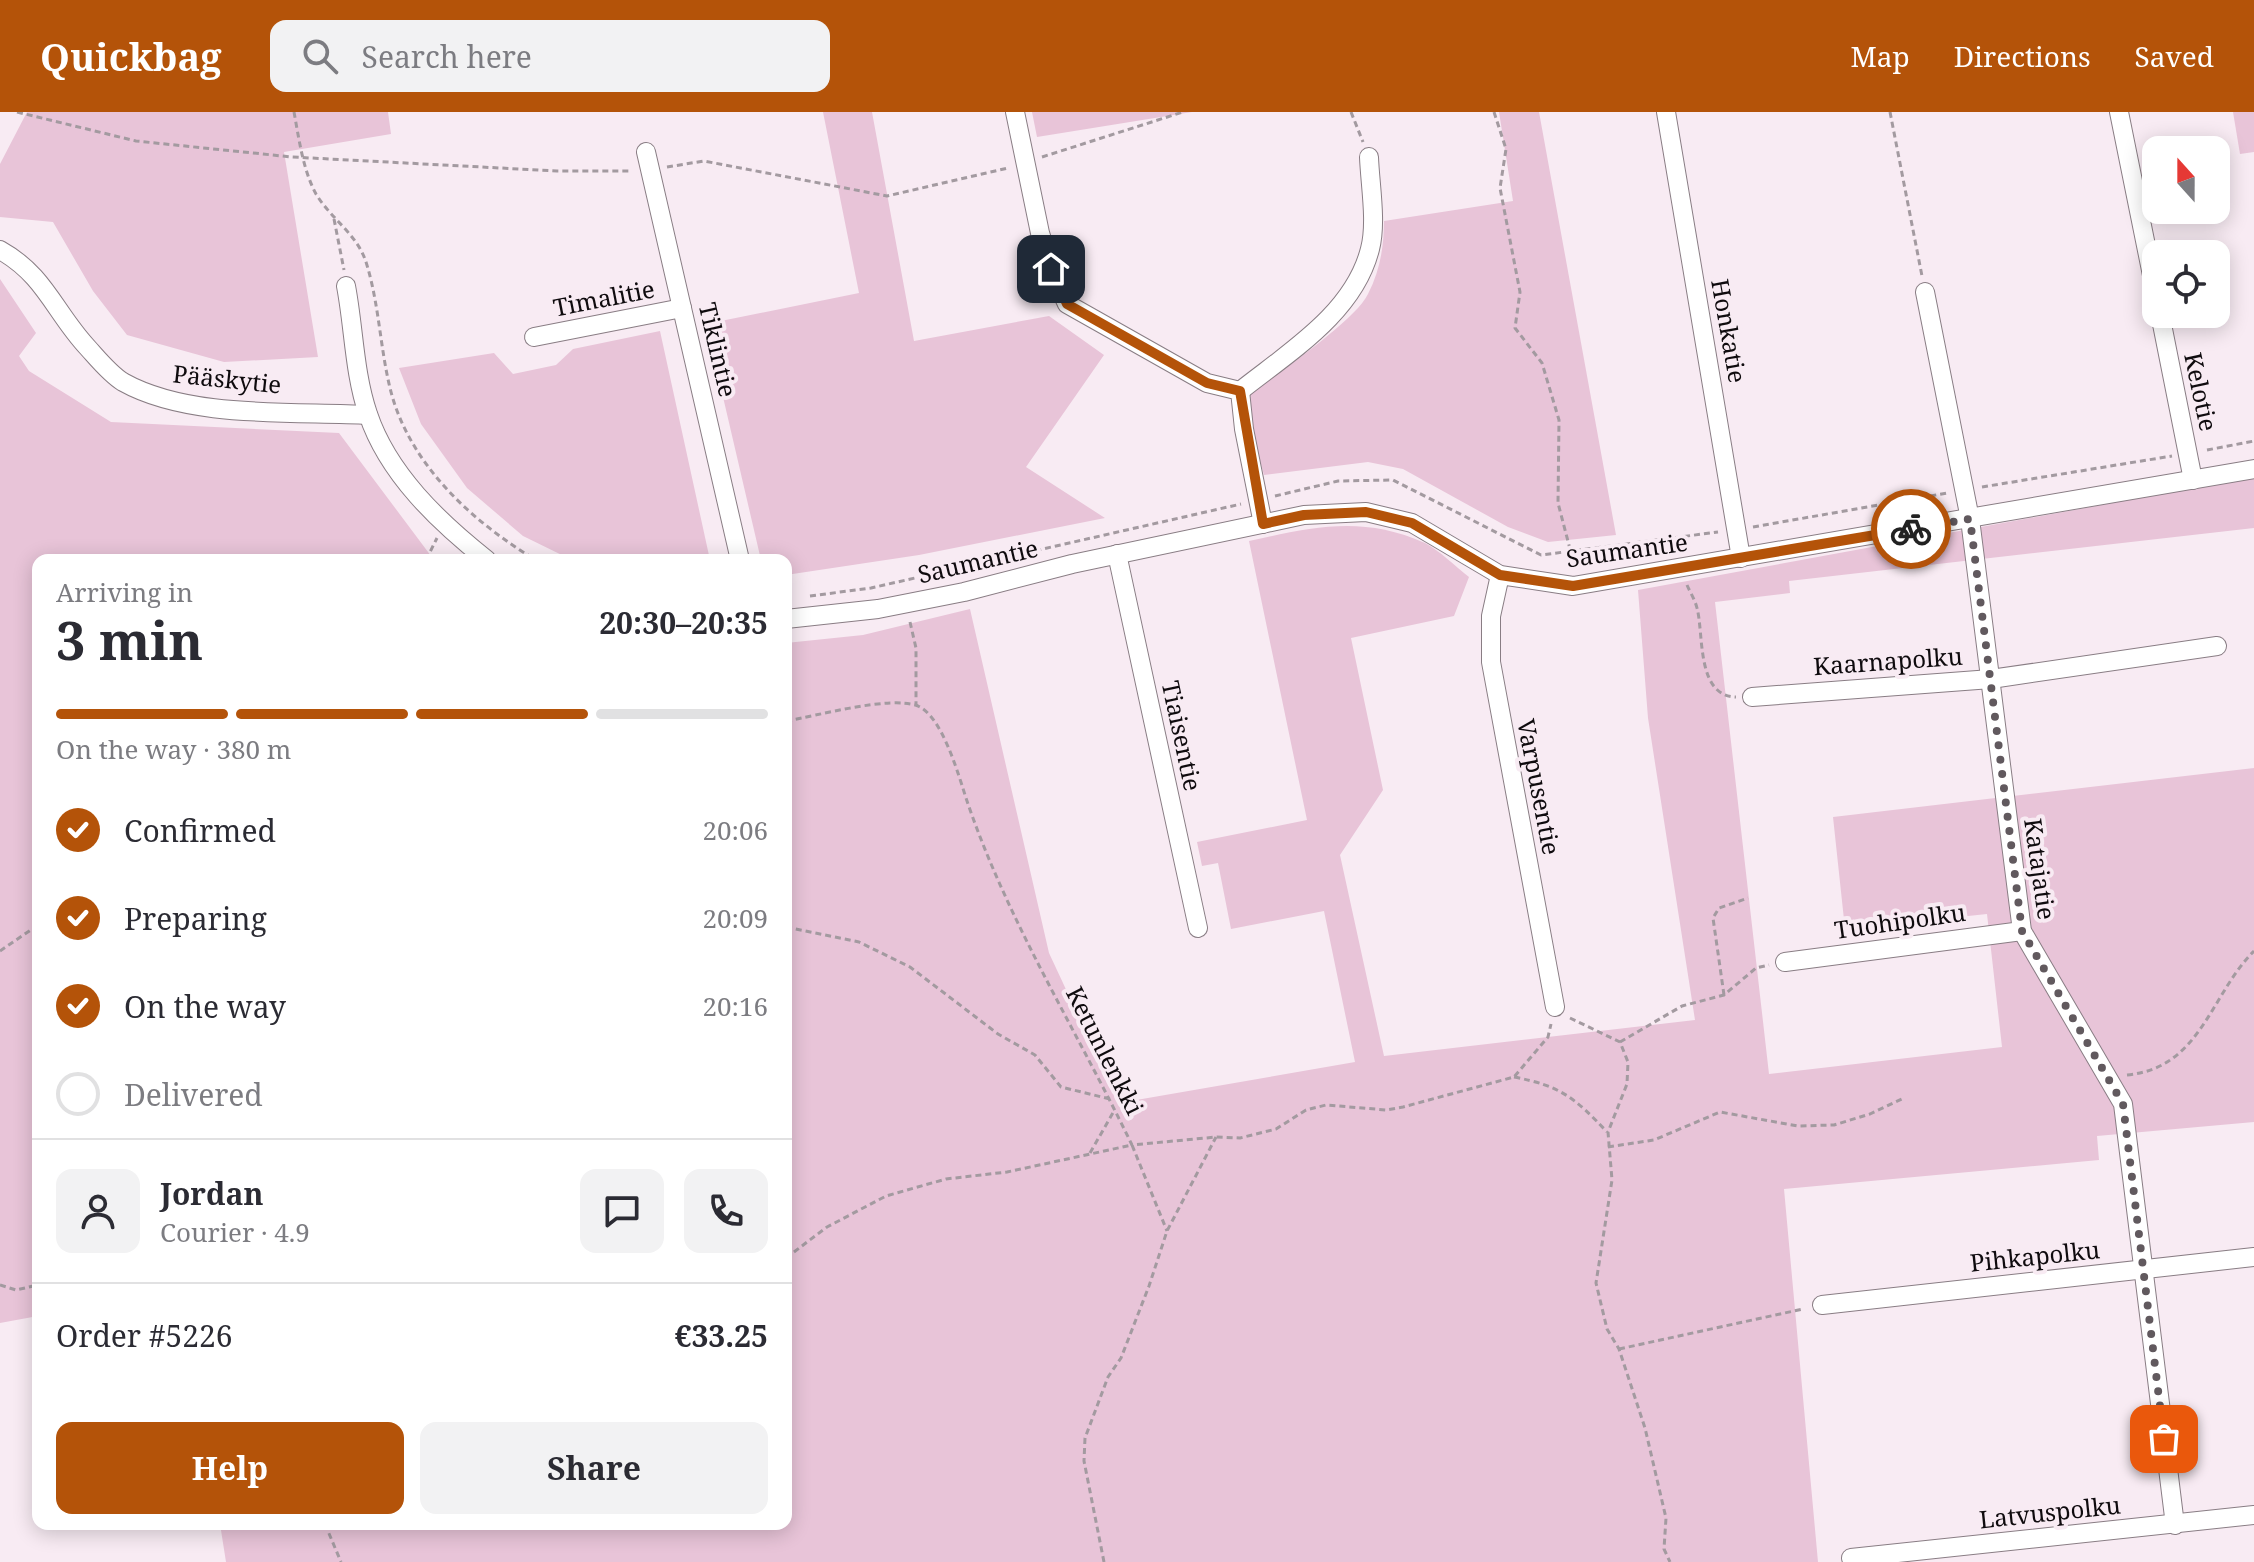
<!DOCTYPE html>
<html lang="en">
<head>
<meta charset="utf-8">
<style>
	:root { --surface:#fff; --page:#f2f2f3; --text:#2b2b33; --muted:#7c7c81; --line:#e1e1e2; --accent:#b45309 }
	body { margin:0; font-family:"Noto Serif",serif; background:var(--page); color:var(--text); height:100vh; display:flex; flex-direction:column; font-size:30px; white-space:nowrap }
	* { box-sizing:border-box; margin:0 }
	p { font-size:26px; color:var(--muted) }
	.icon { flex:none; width:44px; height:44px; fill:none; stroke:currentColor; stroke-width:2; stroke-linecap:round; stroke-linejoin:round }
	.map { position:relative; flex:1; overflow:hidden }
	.side { position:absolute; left:32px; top:442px; width:760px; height:976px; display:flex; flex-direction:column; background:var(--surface); border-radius:16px; box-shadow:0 4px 20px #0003 }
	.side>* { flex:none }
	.needle { width:52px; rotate:339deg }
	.controls { position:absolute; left:2142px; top:24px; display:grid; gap:16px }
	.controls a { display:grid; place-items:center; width:88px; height:88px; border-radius:16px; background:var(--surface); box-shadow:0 4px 20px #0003; font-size:40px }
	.pin { position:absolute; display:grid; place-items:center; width:68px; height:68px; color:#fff; margin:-34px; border-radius:16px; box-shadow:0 4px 12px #0006 }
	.courier { position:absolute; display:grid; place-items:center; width:80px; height:80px; margin:-40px; border:6px solid #b45309; border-radius:50%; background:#fff; color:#222; box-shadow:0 2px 10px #0007 }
	.headline em { font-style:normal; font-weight:700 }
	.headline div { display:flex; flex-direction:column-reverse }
	.headline { display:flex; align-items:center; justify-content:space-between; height:136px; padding:0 24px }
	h1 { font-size:52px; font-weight:700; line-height:60px }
	.bar { display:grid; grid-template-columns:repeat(4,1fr); gap:12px 8px; align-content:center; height:96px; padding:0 24px }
	.bar i { height:10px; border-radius:6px; background:var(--line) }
	.bar .active { background:var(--accent) }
	.bar p { grid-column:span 4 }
	.line { display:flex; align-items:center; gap:20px; padding:0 24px; border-top:2px solid var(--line) }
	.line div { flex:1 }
	.round { display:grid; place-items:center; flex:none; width:84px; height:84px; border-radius:16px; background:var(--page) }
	ol { padding:0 24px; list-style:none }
	li { display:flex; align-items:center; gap:24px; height:88px }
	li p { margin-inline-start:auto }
	li .icon { padding:8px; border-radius:50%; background:var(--accent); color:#fff; stroke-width:4 }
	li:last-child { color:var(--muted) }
	li i { width:44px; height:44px; border:4px solid var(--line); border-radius:50% }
	.action { display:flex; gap:16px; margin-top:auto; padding:16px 24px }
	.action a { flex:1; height:92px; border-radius:16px; background:var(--accent); color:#fff; font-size:32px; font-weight:700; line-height:92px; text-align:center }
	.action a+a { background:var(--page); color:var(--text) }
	header { display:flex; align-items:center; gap:48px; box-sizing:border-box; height:112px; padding:0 40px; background:var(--accent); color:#fff }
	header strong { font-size:38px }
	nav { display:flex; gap:44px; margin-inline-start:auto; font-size:28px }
	.search { width:560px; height:72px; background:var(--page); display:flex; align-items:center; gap:20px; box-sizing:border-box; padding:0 28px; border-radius:16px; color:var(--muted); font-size:30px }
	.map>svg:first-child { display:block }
	.green { fill:#e8c4d8 }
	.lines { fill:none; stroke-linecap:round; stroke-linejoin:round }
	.street-casing { stroke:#897d84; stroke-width:20 }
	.path { stroke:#a39aa0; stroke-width:3; stroke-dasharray:6 4; stroke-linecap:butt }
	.street { stroke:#fff; stroke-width:18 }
	.done { stroke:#61595e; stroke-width:8; stroke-dasharray:0 14.4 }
	.route { stroke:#b45309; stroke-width:10 }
	.labels { text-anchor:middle; stroke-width:8; stroke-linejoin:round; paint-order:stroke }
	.street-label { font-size:24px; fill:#0f0b0e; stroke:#f8ebf3 }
</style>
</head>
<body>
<header>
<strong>Quickbag</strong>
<div class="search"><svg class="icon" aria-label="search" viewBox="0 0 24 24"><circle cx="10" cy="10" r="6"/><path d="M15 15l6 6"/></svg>Search here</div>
<nav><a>Map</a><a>Directions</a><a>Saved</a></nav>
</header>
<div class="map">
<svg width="2254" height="1450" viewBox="0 0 2254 1450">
	<rect width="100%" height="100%" fill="#f8ebf3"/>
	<g class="green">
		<path d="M27 0H388L391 22 284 40 318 245 224 250 127 223 93 179 53 110 0 105V52Z"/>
		<path d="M823 0H872L914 229 1049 204 1104 243 1026 355 1105 406 919 443 786 463V448H761L706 212 859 181Z"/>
		<path d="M1032 0H1192L1037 25Z"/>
		<path d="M1499 0H1539L1616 423 1548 430 1508 415 1403 357 1368 350 1264 363 1253 324 1250 282C1278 261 1355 209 1368 182 1380 159 1384 134 1384 109L1513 89Z"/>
		<path d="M2233 0H2254V40L2240 42Z"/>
		<path d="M0 167 36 221 19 244 29 259 111 310 339 321 434 448H38V1204L0 1211Z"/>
		<path d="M660 219 710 448H572L523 424 467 376 421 312 399 256 494 241 513 262 556 253 573 237Z"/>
		<path d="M2254 365V416L1789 469 1790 481 1715 490 1769 962 2002 935 1987 802 1845 817 1833 705 2254 656V1010L2097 1024 2099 1048 1784 1077 1818 1450H226L220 1412H786V531L863 523 970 497 1049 841 1119 991 1355 950 1324 799 1231 817 1218 751 1202 754 1197 730 1307 708 1249 429C1313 415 1362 403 1425 431 1440 439 1455 454 1469 465L1454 504 1351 526 1383 678 1340 743 1384 944 1695 908 1648 606 1638 478Z"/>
	</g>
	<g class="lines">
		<g class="street-casing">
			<g id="street">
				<path d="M1015 0 1040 121 1051 157 1067 192 1207 271 1240 279 1244 317 1263 412"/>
				<path d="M1666 0 1741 446"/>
				<path d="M2119 0 2156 183"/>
				<path d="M646 40 740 448"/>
				<path d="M0 138C45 163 55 201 88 236 98 247 110 262 123 270 189 307 292 299 368 303"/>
				<path d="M346 174C354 216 354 261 368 302 388 362 439 410 487 448"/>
				<path d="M1925 180 1970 407 2022 819 2123 992 2175 1413"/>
				<path d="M2160 202 2193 368"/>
				<path d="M534 225 682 196"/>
				<path d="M1240 279C1289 240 1354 201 1370 137 1377 110 1370 73 1369 45"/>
				<path d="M1117 442 1198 816"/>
				<path d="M1500 463 1491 504V550L1555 895"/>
				<path d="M786 507 878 497 964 480 1072 452 1304 403 1366 400 1412 411 1500 463 1573 474 2254 357"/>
				<path d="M1752 585 1991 567 2217 534"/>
				<path d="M1785 850 2022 819"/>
				<path d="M1822 1193 2254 1145"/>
				<path d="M1851 1446 2254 1403"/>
			</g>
		</g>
		<g class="path">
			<path d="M17 0 136 29 292 45 557 59H631"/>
			<path d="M294 0C299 27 303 58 316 82 331 107 357 122 366 150 379 191 380 235 390 276 408 351 472 410 536 448"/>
			<path d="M1351 0 1363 30"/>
			<path d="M1494 0 1506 37 1500 76 1520 180 1515 216 1542 251 1559 308 1558 391 1570 437"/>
			<path d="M1890 0 1922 164"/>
			<path d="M1042 45 1183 0"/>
			<path d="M667 55 704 49 887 84 1008 56"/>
			<path d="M334 107 344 158"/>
			<path d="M2207 338 2254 329"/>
			<path d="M1982 375 2172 344"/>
			<path d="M1275 384 1338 369 1393 368 1541 443 1718 420"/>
			<path d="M1753 415 1947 381"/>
			<path d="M426 448 437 426"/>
			<path d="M1687 473C1690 480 1695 488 1697 496 1704 522 1696 584 1736 585"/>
			<path d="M810 484 871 476 1241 392"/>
			<path d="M910 510 916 536V593"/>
			<path d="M786 609C817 604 890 583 918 594 943 605 959 665 967 689 1008 810 1077 919 1132 1033L1216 1025 1240 1026 1276 1017 1306 998 1326 993 1386 998 1403 995 1514 965 1548 925 1551 912"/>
			<path d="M786 815 859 830 910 855 998 922 1035 943 1061 975 1110 987"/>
			<path d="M0 839 38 813"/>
			<path d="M1724 883 1713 806 1719 796 1748 786"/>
			<path d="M1570 906 1620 930 1628 950 1627 972 1608 1020 1612 1068 1596 1171 1607 1217 1619 1237 1645 1316 1666 1406 1664 1437 1670 1450"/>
			<path d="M1620 930 1682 894 1724 883 1756 856 1769 853"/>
			<path d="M2127 963C2201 956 2210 883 2254 839"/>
			<path d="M1514 965C1561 974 1575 986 1607 1020"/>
			<path d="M1608 1035 1654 1028 1720 1000 1798 1014 1834 1013 1870 1002 1904 986"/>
			<path d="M1090 1041 1114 999"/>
			<path d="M786 1146 827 1115 886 1084 946 1067 1007 1060 1132 1033 1167 1119"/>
			<path d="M0 1173 16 1178 38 1173"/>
			<path d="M1619 1237 1803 1197"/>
			<path d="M325 1412 341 1450"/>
			<path d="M1104 1450 1084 1349 1085 1326 1108 1265 1121 1246 1149 1174 1167 1119 1216 1025"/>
		</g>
		<use href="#street" class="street"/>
	</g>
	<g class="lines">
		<path class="done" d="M1911 417 1970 407 2022 819 2123 992 2164 1327"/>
		<path class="route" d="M1051 157 1067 192 1207 271 1240 279 1263 412 1304 403 1366 400 1412 411 1500 463 1573 474 1911 417"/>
	</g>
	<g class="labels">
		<g class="street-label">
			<text transform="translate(604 187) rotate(-11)" y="8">Timalitie</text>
			<text transform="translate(1728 219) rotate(80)" y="8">Honkatie</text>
			<text transform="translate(717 238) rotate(77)" y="8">Tiklintie</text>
			<text transform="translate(227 268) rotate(6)" y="8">Pääskytie</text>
			<text transform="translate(2200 280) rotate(78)" y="8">Kelotie</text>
			<text transform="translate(1627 439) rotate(-8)" y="8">Saumantie</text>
			<text transform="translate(978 450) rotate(-13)" y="8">Saumantie</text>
			<text transform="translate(1888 550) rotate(-4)" y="8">Kaarnapolku</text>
			<text transform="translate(1181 624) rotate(78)" y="8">Tiaisentie</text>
			<text transform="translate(1538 675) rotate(79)" y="8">Varpusentie</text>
			<text transform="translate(2039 757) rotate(82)" y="8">Katajatie</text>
			<text transform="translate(1900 810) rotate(-8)" y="8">Tuohipolku</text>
			<text transform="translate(1104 939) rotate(63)" y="8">Ketunlenkki</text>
			<text transform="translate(2035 1145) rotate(-6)" y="8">Pihkapolku</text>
			<text transform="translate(2050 1401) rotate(-6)" y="8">Latvuspolku</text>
		</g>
	</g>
</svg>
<div class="controls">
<a><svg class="needle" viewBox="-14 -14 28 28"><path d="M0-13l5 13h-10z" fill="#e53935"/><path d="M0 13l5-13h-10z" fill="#7c7c81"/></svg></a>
<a><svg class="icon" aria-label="locate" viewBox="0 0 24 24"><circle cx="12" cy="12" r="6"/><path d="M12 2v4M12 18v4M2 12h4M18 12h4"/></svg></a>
</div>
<div class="pin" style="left:2164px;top:1327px;background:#ea580c"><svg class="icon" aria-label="bag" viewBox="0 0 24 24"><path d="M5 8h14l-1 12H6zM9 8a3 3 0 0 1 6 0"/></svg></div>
<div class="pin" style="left:1051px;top:157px;background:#1f2937"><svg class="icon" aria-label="home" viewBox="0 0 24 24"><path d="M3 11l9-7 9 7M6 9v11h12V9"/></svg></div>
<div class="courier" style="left:1911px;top:417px"><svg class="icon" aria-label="bike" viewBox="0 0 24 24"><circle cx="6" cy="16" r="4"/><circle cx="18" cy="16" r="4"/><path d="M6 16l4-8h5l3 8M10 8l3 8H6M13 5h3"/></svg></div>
<section class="side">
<div class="headline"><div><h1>3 min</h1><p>Arriving in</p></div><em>20:30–20:35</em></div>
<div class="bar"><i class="active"></i><i class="active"></i><i class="active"></i><i></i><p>On the way · 380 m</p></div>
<ol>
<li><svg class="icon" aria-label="check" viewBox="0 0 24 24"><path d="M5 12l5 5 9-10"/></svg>Confirmed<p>20:06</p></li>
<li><svg class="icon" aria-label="check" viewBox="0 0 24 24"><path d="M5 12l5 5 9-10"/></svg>Preparing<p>20:09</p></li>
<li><svg class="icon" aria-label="check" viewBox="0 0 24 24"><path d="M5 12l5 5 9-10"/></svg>On the way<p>20:16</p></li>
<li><i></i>Delivered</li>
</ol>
<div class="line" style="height:144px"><a class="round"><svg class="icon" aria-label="person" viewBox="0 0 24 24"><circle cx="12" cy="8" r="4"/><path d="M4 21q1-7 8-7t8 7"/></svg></a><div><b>Jordan</b><p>Courier · 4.9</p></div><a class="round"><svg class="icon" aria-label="chat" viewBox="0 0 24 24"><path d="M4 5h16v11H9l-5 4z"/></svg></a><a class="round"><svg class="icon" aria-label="phone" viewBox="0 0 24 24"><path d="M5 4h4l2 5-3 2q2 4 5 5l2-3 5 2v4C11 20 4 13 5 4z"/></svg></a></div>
<div class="line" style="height:104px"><div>Order #5226</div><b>€33.25</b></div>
<div class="action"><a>Help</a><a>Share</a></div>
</section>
</div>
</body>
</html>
